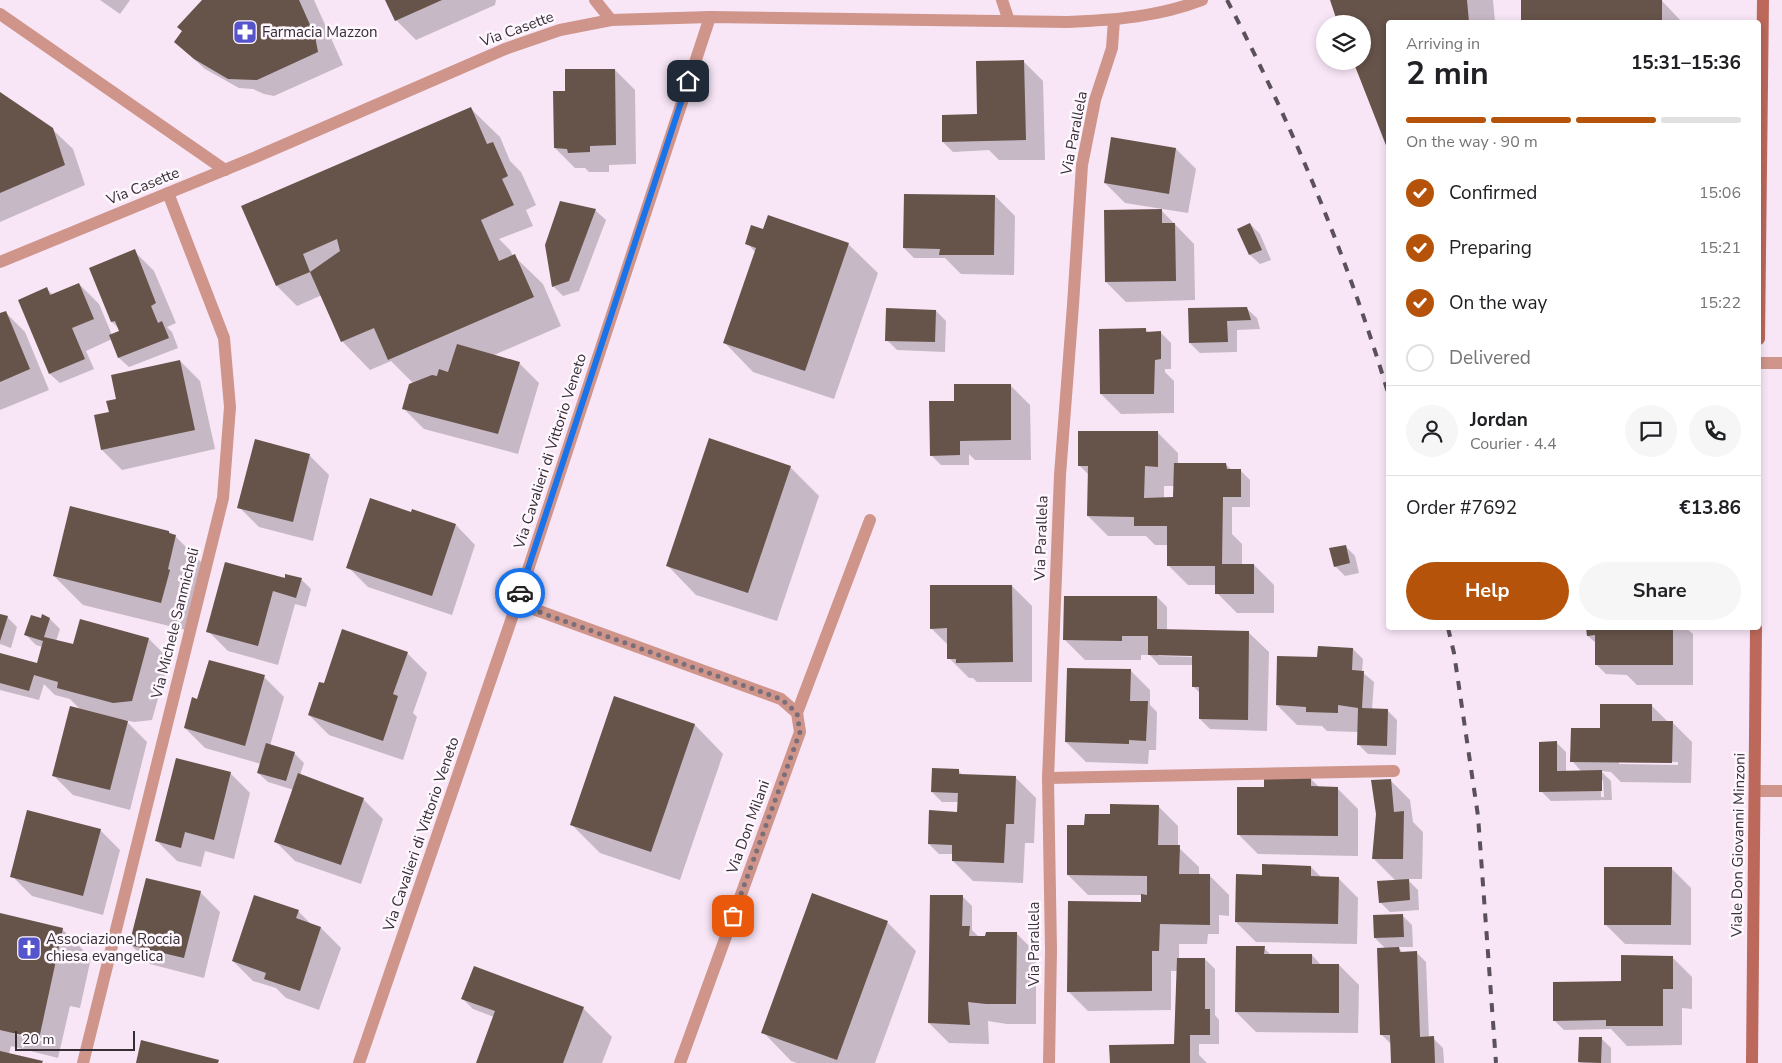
<!DOCTYPE html>
<html lang="en">
<head>
<meta charset="utf-8">
<style>
	:root { --surface:#fff; --page:#f6f6f6; --text:#202124; --muted:#757577; --line:#e0e0e0; --accent:#b45309 }
	body { margin:0; font-family:"Nunito Sans",sans-serif; background:var(--page); color:var(--text); height:100vh; display:flex; flex-direction:column; font-size:19px; white-space:nowrap }
	* { box-sizing:border-box; margin:0 }
	p { font-size:16px; color:var(--muted) }
	.icon { flex:none; width:28px; height:28px; fill:none; stroke:currentColor; stroke-width:2; stroke-linecap:round; stroke-linejoin:round }
	.map { position:relative; flex:1; overflow:hidden }
	.panel { position:absolute; left:1386px; top:20px; width:375px; height:610px; display:flex; flex-direction:column; background:var(--surface); border-radius:5px; box-shadow:0 2px 8px #0003 }
	.panel>* { flex:none }
	.fabs { position:absolute; left:1316px; top:15px; display:grid; gap:10px }
	.fabs a { display:grid; place-items:center; width:55px; height:55px; border-radius:50%; background:var(--surface); box-shadow:0 2px 8px #0003; font-size:25px }
	.scale { position:absolute; left:15px; bottom:12px; width:120px; box-sizing:border-box; padding-left:5px; border:2px solid #352e35; border-top:0; font-size:14px; line-height:18px; white-space:nowrap; color:#352e35; -webkit-text-stroke:4px #fef7fe; paint-order:stroke }
	.pin { position:absolute; display:grid; place-items:center; width:42px; height:42px; color:#fff; margin:-21px; border-radius:10px; box-shadow:0 2px 8px #0006 }
	.courier { position:absolute; display:grid; place-items:center; width:50px; height:50px; margin:-25px; border:4px solid #1a73e8; border-radius:50%; background:#fff; color:#222; box-shadow:0 1px 6px #0007 }
	.head em { font-style:normal; font-weight:700 }
	.head div { display:flex; flex-direction:column-reverse }
	.head { display:flex; align-items:center; justify-content:space-between; height:85px; padding:0 20px }
	h1 { font-size:32px; font-weight:700; line-height:38px }
	.bar { display:grid; grid-template-columns:repeat(4,1fr); gap:8px 5px; align-content:center; height:60px; padding:0 20px }
	.bar i { height:6px; border-radius:4px; background:var(--line) }
	.bar .current { background:var(--accent) }
	.bar p { grid-column:span 4 }
	.line { display:flex; align-items:center; gap:12px; padding:0 20px; border-top:1px solid var(--line) }
	.line div { flex:1 }
	.round { display:grid; place-items:center; flex:none; width:52px; height:52px; border-radius:26px; background:var(--page) }
	ol { padding:0 20px; list-style:none }
	li { display:flex; align-items:center; gap:15px; height:55px }
	li p { margin-inline-start:auto }
	li .icon { padding:5px; border-radius:50%; background:var(--accent); color:#fff; stroke-width:4 }
	li:last-child { color:var(--muted) }
	li i { width:28px; height:28px; border:2px solid var(--line); border-radius:50% }
	.cta { display:flex; gap:10px; margin-top:auto; padding:10px 20px }
	.cta a { flex:1; height:58px; border-radius:30px; background:var(--accent); color:#fff; font-size:20px; font-weight:700; line-height:58px; text-align:center }
	.cta a+a { background:var(--page); color:var(--text) }
	.map>svg:first-child { display:block }
	.shadow { fill:#0003; fill-rule:evenodd }
	.building { fill:#66534a }
	.lines { fill:none; stroke-linecap:round; stroke-linejoin:round }
	.minor { stroke:#cf958b; stroke-width:12 }
	.secondary { stroke:#bc695b; stroke-width:12 }
	.rail { stroke:#5a515a; stroke-width:4; stroke-dasharray:9 9; stroke-linecap:butt }
	.done { stroke:#796e79; stroke-width:5; stroke-dasharray:0 9 }
	.route { stroke:#1a73e8; stroke-width:6 }
	.labels { text-anchor:middle; stroke-width:5; stroke-linejoin:round; paint-order:stroke }
	.street-label { font-size:15px; fill:#352e35; stroke:#fef7fe }
	.poi-label { font-size:15px; fill:#352e35; stroke:#fef7fe; text-anchor:start }
</style>
</head>
<body>
<div class="map">
<svg width="1782" height="1063" viewBox="0 0 1782 1063">
	<rect width="100%" height="100%" fill="#f8e6f7"/>
	<g class="shadow">
		<path d="M100 0H130L120 14Z"/>
		<path d="M204 0H314L343 65 274 96 264 94 253 89 239 88 205 69 175 42Z"/>
		<path d="M387 0H496L495 5 416 40 396 20Z"/>
		<path d="M1331 0H1493L1495 22H1389L1362 61V24Z"/>
		<path d="M1522 0 1662 1 1682 22H1523Z"/>
		<path d="M1023 61 1043 81 1045 160H999L989 150 953 152 943 142 976 115Z"/>
		<path d="M615 70 635 90 636 164 609 165V172H589L585 168H575L555 148 566 92Z"/>
		<path d="M0 94 52 129 73 149 85 185 0 222Z"/>
		<path d="M471 109 500 137 510 161 521 172 536 205 526 210 533 226 499 239 510 250 513 256H514L543 284 561 326 494 355 519 363 539 383 518 454 424 429 404 409 413 383 391 361 370 370 342 341 322 295 297 306 277 286 242 206Z"/>
		<path d="M1176 149 1196 169 1188 213 1125 203 1105 183Z"/>
		<path d="M995 196 1015 216 1014 275 961 274 945 258H914L904 248Z"/>
		<path d="M561 202 596 211 606 220 579 291 563 296 553 286Z"/>
		<path d="M1161 210 1194 244 1195 300 1126 302 1106 282Z"/>
		<path d="M768 216 849 245 878 273 834 399 753 372 725 343 756 253 747 243 763 230Z"/>
		<path d="M1250 224 1260 234 1271 260 1260 264 1250 255Z"/>
		<path d="M134 251 154 271 176 323 167 327 172 332 178 348 129 367 119 358 112 339 86 351 94 369 60 383 50 374 47 289 53 295 79 284 99 304 112 335 122 331 112 322Z"/>
		<path d="M1246 308 1257 318 1260 329 1237 330V352L1200 353 1190 343Z"/>
		<path d="M936 311 946 321 945 352 897 350 887 340Z"/>
		<path d="M5 312 25 332 49 390 0 410V314Z"/>
		<path d="M1145 329 1149 333H1161L1171 343V369H1165V372L1174 381V413L1121 414 1101 394Z"/>
		<path d="M180 361 200 381 215 449 122 470 102 450 110 413 118 400Z"/>
		<path d="M1010 385 1030 405 1031 460H975L969 454V465H941L931 455 955 403Z"/>
		<path d="M1158 433 1178 453V464L1226 465 1232 470H1240L1250 480V507H1232V534L1242 544V565H1254L1274 585V613H1237L1217 593V585H1188L1168 565V545H1155L1146 536H1108L1088 516 1089 475 1079 465ZM1164 486H1175V498H1164Z"/>
		<path d="M309 455 329 475 313 541 259 527 239 507Z"/>
		<path d="M790 467 819 496 777 621 696 595 668 566Z"/>
		<path d="M412 513 456 525 475 545 452 615 368 587 348 567Z"/>
		<path d="M169 532 175 536 204 565 190 631 83 605 54 576Z"/>
		<path d="M1345 546 1355 556 1359 573 1345 576 1335 566Z"/>
		<path d="M277 577 301 579 311 589 306 607 295 604 278 665 228 651 208 631Z"/>
		<path d="M1012 586 1032 606V682H977L973 678H969L949 658 948 645 931 628Z"/>
		<path d="M1157 597 1167 607V631L1249 633 1269 652 1267 731 1210 729 1200 719V693L1193 686 1194 665H1159L1150 655H1141V660H1085L1065 640ZM1158 654 1199 655V657L1158 656Z"/>
		<path d="M0 615 7 617 17 627 11 648 0 644Z"/>
		<path d="M50 619 60 629 56 641 74 645 149 639 169 659 152 720 134 722 125 720 147 742 130 810 73 795 53 775 81 710 70 699 55 695 44 684 39 700 0 690V654L38 664 43 647 36 645 26 635 42 620Z"/>
		<path d="M1588 628H1686L1693 634V685H1637L1627 675 1606 674 1596 664 1597 644 1588 636Z"/>
		<path d="M1353 649 1363 659 1362 672 1374 682 1372 709 1387 710 1397 720 1396 755 1368 754 1358 744 1359 732 1327 731 1322 726 1297 725 1277 705 1317 659Z"/>
		<path d="M407 653 427 673 413 713 417 717 403 760 329 735 309 715 324 685Z"/>
		<path d="M1130 670 1150 690V705L1157 712 1156 750H1149L1148 764 1086 762 1066 742Z"/>
		<path d="M264 677 284 697 270 746 294 753 304 763 300 775 363 799 383 819 361 884 295 861 275 841 294 790 268 782 258 773 261 764 205 748 185 728 198 700Z"/>
		<path d="M615 698 695 725 723 754 680 880 600 853 571 824Z"/>
		<path d="M1651 705 1668 722H1672L1692 742 1691 783 1621 782 1611 772 1601 771 1611 781 1612 800 1551 801 1541 791 1556 742 1566 752V772H1582L1572 761 1601 729ZM1619 761 1678 762V765L1619 764ZM1601 780H1603L1604 797H1601Z"/>
		<path d="M958 770 963 776 1016 778 1036 798 1034 843H1025L1023 883 973 881 953 861V854H939L929 844 959 815V802H942L932 792Z"/>
		<path d="M230 773 250 793 234 859 205 851 201 867 177 861 157 841Z"/>
		<path d="M1311 779 1320 788 1338 789 1358 809V856L1258 854 1238 834 1265 788Z"/>
		<path d="M1390 780 1410 800 1413 822 1423 832 1422 879H1407L1418 890 1419 910 1390 912 1380 902 1396 881 1374 859Z"/>
		<path d="M1158 806 1178 826V847L1199 867V875H1209L1229 895V916L1219 915V934H1208L1207 944H1179V959H1205L1215 969V1015L1219 1020V1044H1199V1055L1207 1063H1111L1175 1046 1178 971H1171V1010L1088 1011 1068 991 1142 903V895H1088L1068 875 1086 826 1109 815Z"/>
		<path d="M100 830 120 850 103 915 32 896 12 876Z"/>
		<path d="M1311 867 1322 878H1338L1358 898 1357 944 1256 942 1236 922 1263 876Z"/>
		<path d="M1671 868 1691 888V945L1625 944 1605 924Z"/>
		<path d="M200 892 220 912 204 978 150 964 130 944Z"/>
		<path d="M962 896 972 906V930L979 937 1016 933 1036 953V1024H1007L988 1021 989 1044 949 1043 929 1023Z"/>
		<path d="M298 911 312 925 321 928 341 948 319 1010 286 998 276 988 253 981 233 961Z"/>
		<path d="M0 914 62 929 91 958 80 1008 70 1006 58 1058 11 1046 9 1054 43 1063H0ZM14 1032 45 1039 44 1042 14 1034Z"/>
		<path d="M1402 915 1412 925 1413 947H1398L1403 953 1416 952 1426 962 1429 1038H1433L1443 1048 1444 1063H1392V1045L1381 1034 1386 949 1375 938Z"/>
		<path d="M887 922 916 951 875 1063H797L791 1061 763 1032Z"/>
		<path d="M1264 948 1271 955H1312L1321 965H1339L1359 985 1358 1033 1256 1032 1236 1012Z"/>
		<path d="M1672 957 1692 977V1009L1682 1008V1045L1627 1046 1611 1029 1564 1030 1554 1020Z"/>
		<path d="M463 999 583 1008 612 1037 602 1063H477L494 1017 473 1009Z"/>
		<path d="M1601 1038 1611 1048V1063H1580L1579 1062Z"/>
	</g>
	<g class="building">
		<path d="M202 0H299L315 36 318 52 257 80 228 79 194 59 174 42 182 31 177 27Z"/>
		<path d="M385 0H442L395 21Z"/>
		<path d="M1330 0H1467L1469 22H1389V153L1353 61H1362V24H1338Z"/>
		<rect x="1521" y="0" width="141" height="22"/>
		<path d="M1024 60 1026 140 942 142V115L977 114 976 61Z"/>
		<path d="M565 69H615L616 145 590 146V152L568 153 567 149 554 148 553 91H565Z"/>
		<path d="M0 92 53 128 65 165 0 193Z"/>
		<path d="M471 107 487 144 493 142 508 176 502 179 514 205 481 220 499 261 515 254 534 297 388 360 374 328 341 342 310 272 340 251 337 239 303 254 310 272 276 286 241 206Z"/>
		<path d="M1111 137 1176 148 1169 194 1104 183Z"/>
		<path d="M904 194 995 195 994 255H939L940 249 903 248Z"/>
		<path d="M560 201 596 209 569 281 552 287 545 245Z"/>
		<path d="M1162 209V223H1175L1176 281 1105 282 1104 210Z"/>
		<path d="M768 215 849 243 805 371 723 343 756 248 745 244 751 225 763 229Z"/>
		<path d="M1250 223 1262 250 1249 255 1237 229Z"/>
		<path d="M135 249 156 303 151 306 158 323 162 321 169 338 118 358 109 335 119 331 115 321 111 322 89 268Z"/>
		<path d="M79 283 94 319 72 328 85 359 49 374 18 300 47 287 50 295Z"/>
		<path d="M1247 307 1251 320 1227 321 1228 342 1189 343 1188 308Z"/>
		<path d="M886 308 936 310 935 342 885 341Z"/>
		<path d="M6 311 30 369 0 382V313Z"/>
		<path d="M1146 328V332L1161 331V359L1155 360 1154 394H1100L1099 329Z"/>
		<path d="M457 344 520 362 498 434 402 409 409 384 432 375 437 376 439 369 448 372Z"/>
		<path d="M180 360 195 430 101 450 94 415 109 412 106 401 116 399 111 375Z"/>
		<path d="M954 384H1011V440L960 441V455L930 456 929 401H954Z"/>
		<path d="M1078 431H1158V467L1145 466 1144 498 1173 497 1174 463H1226L1227 469H1241V497H1223L1222 564H1254V594H1215V566H1167V526H1134V517L1087 516 1088 466H1078Z"/>
		<path d="M709 438 791 466 748 593 666 566Z"/>
		<path d="M255 439 310 454 293 522 237 508Z"/>
		<path d="M370 498 411 512 412 509 456 524 432 596 346 568Z"/>
		<path d="M70 506 169 531V533L176 535 168 569 170 570 161 603 53 576Z"/>
		<path d="M1346 545 1350 563 1334 567 1329 548Z"/>
		<path d="M225 562 285 578V574L302 578 296 598 273 591 258 646 206 632Z"/>
		<path d="M930 585H1012L1013 662 956 663V659H947V628L930 629Z"/>
		<path d="M1064 596H1157V629L1249 631 1248 720 1199 719V687H1192V656L1148 655V636H1122V641L1063 640Z"/>
		<path d="M0 614 8 616 0 641Z"/>
		<path d="M42 614 50 618 44 637 69 643 73 644 80 619 149 638 132 701 113 703 57 688 58 682 34 675 29 691 0 683V653L37 663 43 641 24 635 31 615 41 618Z"/>
		<path d="M1586 628H1673V665H1595V635L1587 636Z"/>
		<path d="M342 629 408 652 393 694 398 696 383 741 308 715 319 682 324 683Z"/>
		<path d="M1318 646 1353 648 1352 670 1364 671 1362 708 1388 709 1387 746 1357 745 1358 708 1338 705V713L1306 712V707L1276 705 1277 656 1317 657Z"/>
		<path d="M209 660 265 675 245 746 184 728 192 697 197 699Z"/>
		<path d="M1067 668 1131 669 1130 701H1148L1146 741 1129 740V744L1065 742Z"/>
		<path d="M614 696 695 724 651 852 570 825Z"/>
		<path d="M1600 704H1652V721H1673L1672 763 1570 762 1571 728H1600Z"/>
		<path d="M70 706 128 721 110 790 52 776Z"/>
		<path d="M1557 741V771L1602 770V791L1539 792V742Z"/>
		<path d="M266 743 295 752 286 781 257 773Z"/>
		<path d="M176 758 231 772 214 840 185 832 181 848 155 841Z"/>
		<path d="M932 768 959 769V774L1016 776 1014 824H1006L1004 863 952 861V845L928 844 929 810 957 812 958 793 931 792Z"/>
		<path d="M298 773 364 798 341 865 274 842Z"/>
		<path d="M1264 777 1311 778V786L1338 787V836L1237 835V787H1264Z"/>
		<path d="M1391 779 1394 812 1404 811 1403 859H1372L1376 814 1371 780Z"/>
		<path d="M1110 804 1159 805 1158 845H1180L1179 874H1210V925L1160 924 1159 951H1152V991L1067 992 1068 901 1141 902V894L1147 895V876L1067 875V825H1084L1085 814H1110Z"/>
		<path d="M27 810 101 829 83 896 10 877Z"/>
		<path d="M1262 864 1311 866V876L1339 877 1338 924 1235 922 1236 874 1262 875Z"/>
		<path d="M1604 867H1672L1671 925H1604Z"/>
		<path d="M146 878 201 891 184 958 129 945Z"/>
		<path d="M1409 879 1410 900 1379 903 1377 881Z"/>
		<path d="M812 893 888 921 837 1060 761 1033Z"/>
		<path d="M254 895 299 910 296 918 321 927 300 991 264 979 266 973 232 961Z"/>
		<path d="M930 895H963L962 926H970L969 936H985L986 932H1017L1016 1004H986L968 1002 970 1025 928 1023Z"/>
		<path d="M0 913 63 928 39 1039 0 1030Z"/>
		<path d="M1403 914 1404 937 1374 938 1373 915Z"/>
		<path d="M1236 946H1265L1264 954H1312V964H1339V1013L1235 1012Z"/>
		<path d="M1399 947 1400 952 1417 951 1420 1037 1434 1036 1435 1063H1391L1390 1035H1380L1377 948Z"/>
		<path d="M1621 955 1673 956V989H1663V1026H1606V1020L1553 1021V982L1621 981Z"/>
		<path d="M1177 958H1205V1009H1210V1035H1190V1063H1110L1109 1045 1174 1044Z"/>
		<path d="M474 966 584 1007 563 1063H476L495 1011 461 999Z"/>
		<path d="M1579 1037H1602L1601 1063 1578 1062Z"/>
		<path d="M141 1040 219 1060 218 1063H136Z"/>
		<path d="M0 1051 43 1061 42 1063H0Z"/>
	</g>
	<g class="lines">
		<g class="minor">
			<path d="M595 0 611 20"/>
			<path d="M1002 0 1009 21"/>
			<path d="M0 14 225 170"/>
			<path d="M0 262 256 157 505 49 560 30 611 20 710 17 1067 22C1114 20 1158 17 1202 0"/>
			<path d="M1759 363H1782"/>
			<path d="M517 603 781 699 797 713 800 732 680 1063"/>
			<path d="M797 713 870 520"/>
			<path d="M1048 778 1394 771"/>
			<path d="M1755 791H1782"/>
			<path d="M83 1063 223 498 230 407 224 338 168 193"/>
			<path d="M359 1063 517 603 710 17"/>
			<path d="M1049 1063 1051 950 1048 778 1060 475 1073 305 1082 165 1095 100 1112 48 1114 20"/>
		</g>
		<g class="secondary">
			<path d="M1759 339 1763 0"/>
			<path d="M1752 1063 1756 628"/>
		</g>
		<g class="rail">
			<path d="M1227 0C1293 126 1348 259 1389 396"/>
			<path d="M1448 628 1454 653 1478 816 1496 1063"/>
		</g>
	</g>
	<g class="lines">
		<path class="done" d="M520 593 517 604 781 699 797 713 800 732 733 916"/>
		<path class="route" d="M520 593 688 81"/>
	</g>
	<defs>
		<g id="pharmacy-square" transform="scale(1.25)"><rect x="-9" y="-9" width="18" height="18" rx="4" fill="#5654cb" stroke="#fef7fe"/><path d="M-2-6h4v4h4v4h-4v4h-4v-4h-4v-4h4Z" fill="#fff"/></g>
		<g id="church-square" transform="scale(1.25)"><rect x="-9" y="-9" width="18" height="18" rx="4" fill="#5654cb" stroke="#fef7fe"/><path d="M-1.2-6h2.4v3.5h3.3v2.4h-3.3V6h-2.4V-.1h-3.3v-2.4h3.3Z" fill="#fff"/></g>
	</defs>
	<g fill-rule="evenodd">
		<use href="#pharmacy-square" x="245" y="32"/>
		<use href="#church-square" x="29" y="948"/>
	</g>
	<g class="labels">
		<g class="street-label">
			<text transform="translate(517 29) rotate(-20)" y="5">Via Casette</text>
			<text transform="translate(1074 133) rotate(-79)" y="5">Via Parallela</text>
			<text transform="translate(143 186) rotate(-22)" y="5">Via Casette</text>
			<text transform="translate(550 451) rotate(-72)" y="5">Via Cavalieri di Vittorio Veneto</text>
			<text transform="translate(1041 538) rotate(-88)" y="5">Via Parallela</text>
			<text transform="translate(175 623) rotate(-76)" y="5">Via Michele Sanmicheli</text>
			<text transform="translate(748 827) rotate(-70)" y="5">Via Don Milani</text>
			<text transform="translate(421 834) rotate(-71)" y="5">Via Cavalieri di Vittorio Veneto</text>
			<text transform="translate(1738 845) rotate(-89)" y="5">Viale Don Giovanni Minzoni</text>
			<text transform="translate(1034 944) rotate(-90)" y="5">Via Parallela</text>
		</g>
		<g class="poi-label">
			<text x="262" y="37">Farmacia Mazzon</text>
			<text x="46" y="944">Associazione Roccia<tspan x="46" dy="17">chiesa evangelica</tspan></text>
		</g>
	</g>
</svg>
<div class="fabs">
<a><svg class="icon" aria-label="layers" viewBox="0 0 24 24"><path d="M12 4l9 5-9 5-9-5zM3 14l9 5 9-5"/></svg></a>
</div>
<div class="scale">20 m</div>
<div class="pin" style="left:733px;top:916px;background:#ea580c"><svg class="icon" aria-label="bag" viewBox="0 0 24 24"><path d="M5 8h14l-1 12H6zM9 8a3 3 0 0 1 6 0"/></svg></div>
<div class="pin" style="left:688px;top:81px;background:#1f2937"><svg class="icon" aria-label="home" viewBox="0 0 24 24"><path d="M3 11l9-7 9 7M6 9v11h12V9"/></svg></div>
<div class="courier" style="left:520px;top:593px"><svg class="icon" aria-label="car" viewBox="0 0 24 24"><path d="M5 17H2v-5l4-1 3-4h7l3 4 3 1v5h-3M9 17h6M6 11h13"/><circle cx="7" cy="17" r="2"/><circle cx="17" cy="17" r="2"/></svg></div>
<section class="panel">
<div class="head"><div><h1>2 min</h1><p>Arriving in</p></div><em>15:31–15:36</em></div>
<div class="bar"><i class="current"></i><i class="current"></i><i class="current"></i><i></i><p>On the way · 90 m</p></div>
<ol>
<li><svg class="icon" aria-label="check" viewBox="0 0 24 24"><path d="M5 12l5 5 9-10"/></svg>Confirmed<p>15:06</p></li>
<li><svg class="icon" aria-label="check" viewBox="0 0 24 24"><path d="M5 12l5 5 9-10"/></svg>Preparing<p>15:21</p></li>
<li><svg class="icon" aria-label="check" viewBox="0 0 24 24"><path d="M5 12l5 5 9-10"/></svg>On the way<p>15:22</p></li>
<li><i></i>Delivered</li>
</ol>
<div class="line" style="height:90px"><a class="round"><svg class="icon" aria-label="person" viewBox="0 0 24 24"><circle cx="12" cy="8" r="4"/><path d="M4 21q1-7 8-7t8 7"/></svg></a><div><b>Jordan</b><p>Courier · 4.4</p></div><a class="round"><svg class="icon" aria-label="chat" viewBox="0 0 24 24"><path d="M4 5h16v11H9l-5 4z"/></svg></a><a class="round"><svg class="icon" aria-label="phone" viewBox="0 0 24 24"><path d="M5 4h4l2 5-3 2q2 4 5 5l2-3 5 2v4C11 20 4 13 5 4z"/></svg></a></div>
<div class="line" style="height:65px"><div>Order #7692</div><b>€13.86</b></div>
<div class="cta"><a>Help</a><a>Share</a></div>
</section>
</div>
</body>
</html>
